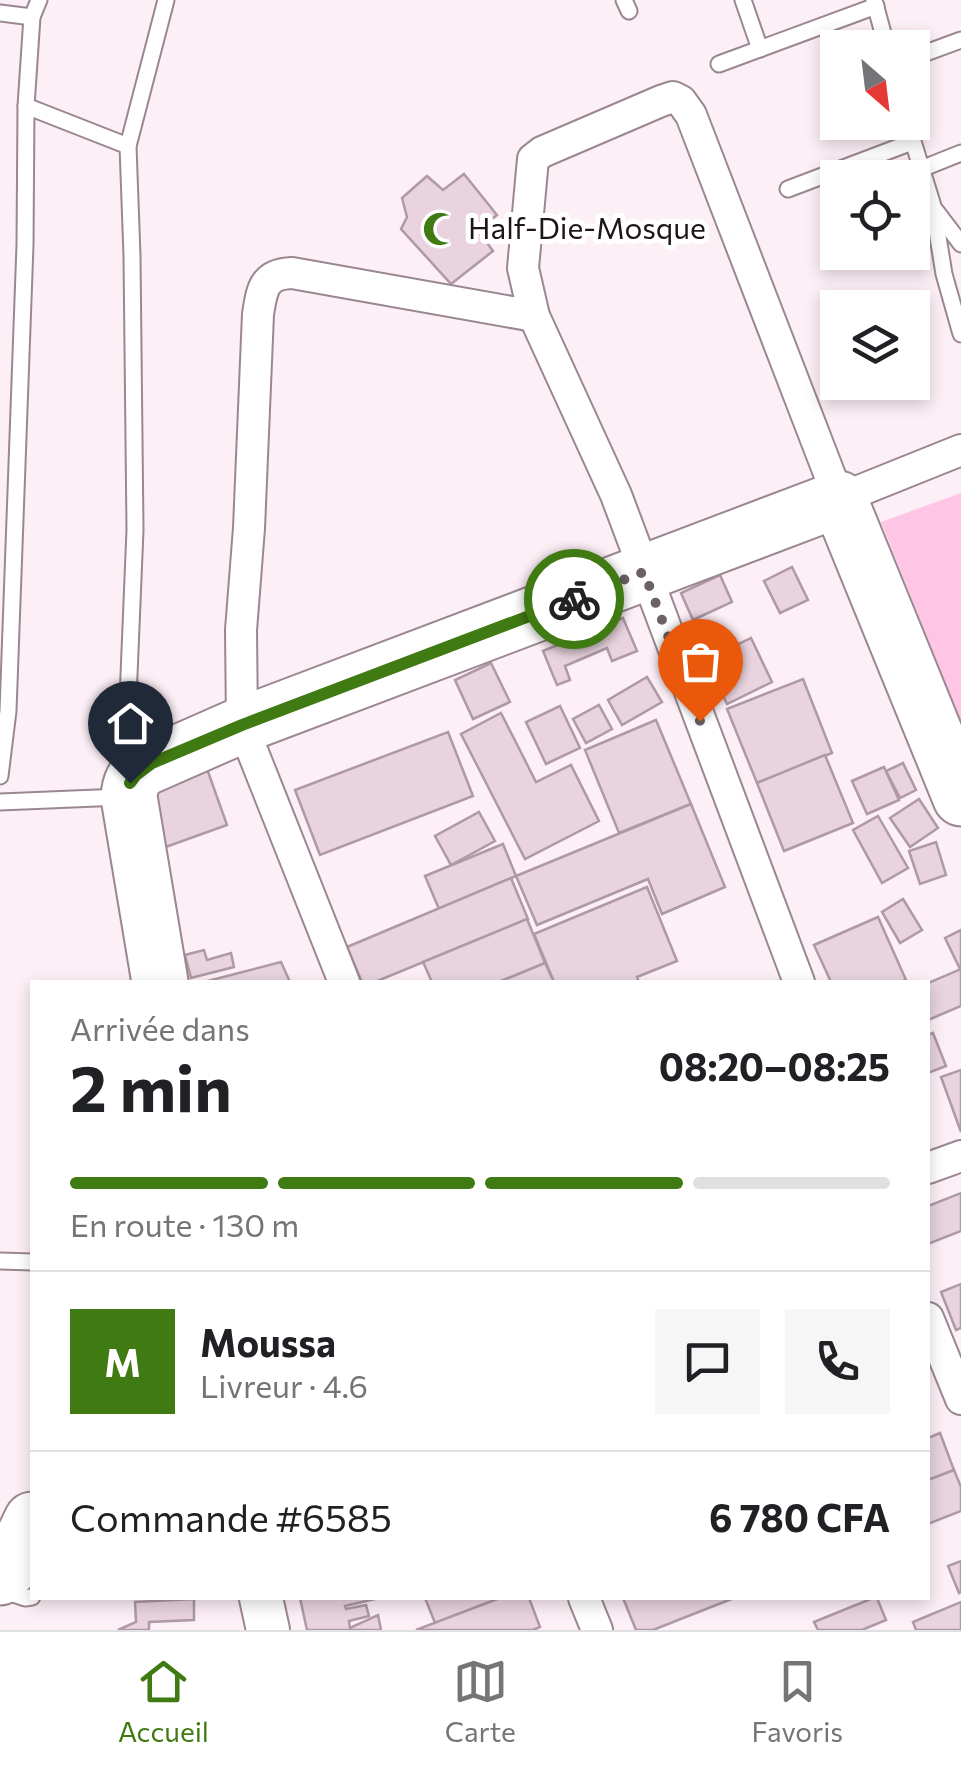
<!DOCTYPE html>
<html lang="fr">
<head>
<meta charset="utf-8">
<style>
	:root { --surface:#fff; --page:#f6f6f6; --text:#202124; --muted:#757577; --line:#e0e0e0; --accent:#407a12 }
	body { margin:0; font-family:Commissioner,sans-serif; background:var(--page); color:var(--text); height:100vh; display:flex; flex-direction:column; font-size:38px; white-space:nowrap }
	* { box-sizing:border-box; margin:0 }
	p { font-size:32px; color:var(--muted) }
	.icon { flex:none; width:55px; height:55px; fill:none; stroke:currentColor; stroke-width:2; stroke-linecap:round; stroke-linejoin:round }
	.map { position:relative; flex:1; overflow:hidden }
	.panel { position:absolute; left:30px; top:980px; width:900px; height:620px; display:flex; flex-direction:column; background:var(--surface); border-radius:0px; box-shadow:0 5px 15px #0003 }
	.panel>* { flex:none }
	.needle { width:65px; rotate:152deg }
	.tools { position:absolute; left:820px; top:30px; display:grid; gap:20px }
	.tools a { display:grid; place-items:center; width:110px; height:110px; border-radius:0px; background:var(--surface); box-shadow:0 5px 15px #0003; font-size:50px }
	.pin { position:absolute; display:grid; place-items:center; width:85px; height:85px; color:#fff; margin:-102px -42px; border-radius:50% 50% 50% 0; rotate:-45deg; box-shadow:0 0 10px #0007 }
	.pin .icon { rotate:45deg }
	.courier { position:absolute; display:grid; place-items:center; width:100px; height:100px; margin:-50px; border:8px solid #407a12; border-radius:50%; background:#fff; color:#222; box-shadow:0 2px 12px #0007 }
	.summary em { font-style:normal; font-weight:700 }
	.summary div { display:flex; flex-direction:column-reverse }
	.summary { display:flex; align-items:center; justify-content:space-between; height:170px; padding:0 40px }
	h1 { font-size:65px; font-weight:700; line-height:75px }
	.bar { display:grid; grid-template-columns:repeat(4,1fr); gap:15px 10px; align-content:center; height:120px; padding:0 40px }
	.bar i { height:12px; border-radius:8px; background:var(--line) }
	.bar .selected { background:var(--accent) }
	.bar p { grid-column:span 4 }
	.line { display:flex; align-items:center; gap:25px; padding:0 40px; border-top:2px solid var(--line) }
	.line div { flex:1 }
	.round { display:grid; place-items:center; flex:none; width:105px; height:105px; border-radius:0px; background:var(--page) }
	.dock { display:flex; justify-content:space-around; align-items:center; height:140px; border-top:2px solid var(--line); background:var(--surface); font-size:28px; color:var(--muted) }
	.dock a { display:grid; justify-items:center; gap:5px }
	.dock .selected { color:var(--accent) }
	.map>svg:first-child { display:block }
	.green { fill:#fec6e4 }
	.building { fill:#e8d3de; stroke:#ae99a4; stroke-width:2.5 }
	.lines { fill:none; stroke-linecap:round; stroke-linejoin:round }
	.lane-casing { stroke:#9b8791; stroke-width:19 }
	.street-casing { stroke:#9b8791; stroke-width:34 }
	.secondary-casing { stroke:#9b8791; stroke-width:46 }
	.highway-casing { stroke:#9b8791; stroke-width:59 }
	.lane { stroke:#fff; stroke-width:15 }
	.street { stroke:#fff; stroke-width:30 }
	.secondary { stroke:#fff; stroke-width:42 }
	.highway { stroke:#fff; stroke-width:55 }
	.done { stroke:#6b6166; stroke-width:10; stroke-dasharray:0 18 }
	.route { stroke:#407a12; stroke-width:12 }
	.labels { text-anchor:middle; stroke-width:10; stroke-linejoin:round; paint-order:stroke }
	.poi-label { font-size:30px; fill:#1d1519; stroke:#fff; text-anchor:start }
</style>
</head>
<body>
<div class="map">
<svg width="961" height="1630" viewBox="0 0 961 1630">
	<rect width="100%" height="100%" fill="#fdeff6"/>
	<path class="green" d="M961 493V722L881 522Z"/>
	<g class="building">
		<path d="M464 174 497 215 478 230 493 251 451 284 401 229 407 217 402 198 427 176 443 190Z"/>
		<path d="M792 567 808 600 780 613 764 581Z"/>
		<path d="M720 575 732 602 693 620 681 593Z"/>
		<path d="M623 618 637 651 612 661 607 648 565 666 570 680 557 685 543 651Z"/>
		<path d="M751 638 772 682 727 704 706 660Z"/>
		<path d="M491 663 510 702 473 719 455 680Z"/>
		<path d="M647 677 662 702 622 725 608 700Z"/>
		<path d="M803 679 832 753 757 783 727 709Z"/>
		<path d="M599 705 612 729 586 743 573 719Z"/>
		<path d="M560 706 580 748 546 764 526 722Z"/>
		<path d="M501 713 536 782 571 765 599 821 525 859 461 734Z"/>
		<path d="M656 720 691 804 619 833 585 750Z"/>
		<path d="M448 732 473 796 320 855 295 790Z"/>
		<path d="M825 755 853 823 784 851 757 783Z"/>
		<path d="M903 763 916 790 900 798 886 771Z"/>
		<path d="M206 766 227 825 163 848 152 787Z"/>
		<path d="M884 767 899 800 867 814 852 781Z"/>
		<path d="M919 799 938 828 910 847 890 818Z"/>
		<path d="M691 804 725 887 662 914 648 879 537 925 516 876Z"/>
		<path d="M479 812 495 841 451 865 435 836Z"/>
		<path d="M878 816 908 868 882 883 853 830Z"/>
		<path d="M936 842 946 875 920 884 909 851Z"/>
		<path d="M503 844 516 876 439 909 425 876Z"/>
		<path d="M511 878 528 919 375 982H362L347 947Z"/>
		<path d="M647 887 677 961 637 977 639 982H554L534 934Z"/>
		<path d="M903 899 922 930 900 943 882 912Z"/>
		<path d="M878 917 906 980 899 982H831L814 945Z"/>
		<path d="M527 919 545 963 499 982H432L423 962Z"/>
		<path d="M961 930V969H960L945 938Z"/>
		<path d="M204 950 207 960 231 953 234 967 191 978 185 955Z"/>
		<path d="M281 962 290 982H204Z"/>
		<path d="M545 963 554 982H499Z"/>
		<path d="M961 969V1006L928 1020V983Z"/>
		<path d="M933 1033 946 1066 928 1073V1035Z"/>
		<path d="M961 1070V1132L941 1077Z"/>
		<path d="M961 1193V1231L928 1244V1206Z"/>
		<path d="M961 1284V1328L956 1330 941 1292Z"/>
		<path d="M940 1433 954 1470 928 1480V1438Z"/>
		<path d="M954 1470 961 1487V1511L928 1524V1480Z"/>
		<path d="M961 1561V1592L959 1593 948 1566Z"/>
		<path d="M300 1598H374L375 1599 345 1606 346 1609 366 1605 369 1616 349 1621 350 1628 378 1615 381 1630H307Z"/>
		<path d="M425 1598H500L435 1623Z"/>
		<path d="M500 1598H529L540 1627 533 1630H416Z"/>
		<path d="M623 1598H734L653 1630H636Z"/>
		<path d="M873 1598H877L886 1620 862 1630H818L814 1622Z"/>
		<path d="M194 1599V1620L149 1622V1630H118L136 1622 135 1602Z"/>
		<path d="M961 1602V1630H916L913 1622Z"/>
	</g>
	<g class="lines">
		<g class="lane-casing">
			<g id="lane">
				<path d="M624 0 629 11"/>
				<path d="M743 0 760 49"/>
				<path d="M874 0 887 48"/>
				<path d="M0 13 32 17"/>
				<path d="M912 58 961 40"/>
				<path d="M719 64 876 6"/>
				<path d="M26 106 128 146"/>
				<path d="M907 122 933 206 944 274 961 334"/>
				<path d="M921 169 961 153"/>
				<path d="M788 189 912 142"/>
				<path d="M936 211 961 244"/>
				<path d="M134 761 128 699 135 530 132 256 128 146 166 0"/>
				<path d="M0 776 8 711 25 245 26 106 32 17 39 0"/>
				<path d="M0 802 121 797"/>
				<path d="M0 1261 32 1262"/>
				<path d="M4 1591 25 1598 32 1597"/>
			</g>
		</g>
		<g class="street-casing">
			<g id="street">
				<path d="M344 982 242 725 241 630 249 528 258 314C262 290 263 274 292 273L534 316"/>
				<path d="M799 982 616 495 534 316 523 268 533 159 542 152 661 101 673 97 681 101 691 115 839 499 961 450"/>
				<path d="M928 1168 961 1156"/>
				<path d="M928 1318 961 1399"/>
				<path d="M584 1598 597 1630"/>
			</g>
		</g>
		<g class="secondary-casing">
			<path id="secondary" d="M261 1598 268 1630"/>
		</g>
		<g class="highway-casing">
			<g id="highway">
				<path d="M160 982 129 797C130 784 133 777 144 768L242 725 839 499 961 798"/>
				<path d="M0 1577 8 1570 32 1520"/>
			</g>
		</g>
		<use href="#lane" class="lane"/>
		<use href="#street" class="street"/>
		<use href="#secondary" class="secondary"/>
		<use href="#highway" class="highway"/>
	</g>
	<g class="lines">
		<path class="done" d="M574 599 644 572 700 721"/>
		<path class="route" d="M130 783 136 775 152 763 242 725 574 599"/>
	</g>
	<defs>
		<g id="mosque-bare" transform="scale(2.7)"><path d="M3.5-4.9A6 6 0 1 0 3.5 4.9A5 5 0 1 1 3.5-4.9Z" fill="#407a12" stroke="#fff" stroke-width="2.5" paint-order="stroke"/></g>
	</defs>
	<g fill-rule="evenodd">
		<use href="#mosque-bare" x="440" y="229"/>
	</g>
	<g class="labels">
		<g class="poi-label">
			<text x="468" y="239">Half-Die-Mosque</text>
		</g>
	</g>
</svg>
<div class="tools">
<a><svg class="needle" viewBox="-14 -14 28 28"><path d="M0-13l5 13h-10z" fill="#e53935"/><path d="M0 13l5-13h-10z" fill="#757577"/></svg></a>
<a><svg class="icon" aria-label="locate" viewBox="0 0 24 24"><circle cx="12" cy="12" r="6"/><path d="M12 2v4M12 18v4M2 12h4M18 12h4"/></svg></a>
<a><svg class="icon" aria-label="layers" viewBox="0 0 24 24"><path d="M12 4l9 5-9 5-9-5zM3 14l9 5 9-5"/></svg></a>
</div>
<div class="pin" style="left:700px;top:721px;background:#ea580c"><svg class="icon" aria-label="bag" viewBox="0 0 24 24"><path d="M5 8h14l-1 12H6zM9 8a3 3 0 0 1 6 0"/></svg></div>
<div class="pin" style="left:130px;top:783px;background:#1f2937"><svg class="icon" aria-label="home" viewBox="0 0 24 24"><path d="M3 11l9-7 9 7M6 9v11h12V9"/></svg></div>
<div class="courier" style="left:574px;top:599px"><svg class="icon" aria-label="bike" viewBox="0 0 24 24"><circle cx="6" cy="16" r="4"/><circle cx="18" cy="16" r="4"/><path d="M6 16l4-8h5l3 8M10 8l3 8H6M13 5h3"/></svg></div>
<section class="panel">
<div class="summary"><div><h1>2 min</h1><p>Arrivée dans</p></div><em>08:20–08:25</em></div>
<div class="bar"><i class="selected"></i><i class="selected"></i><i class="selected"></i><i></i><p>En route · 130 m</p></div>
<div class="line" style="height:180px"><b class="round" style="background:var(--accent);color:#fff">M</b><div><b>Moussa</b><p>Livreur · 4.6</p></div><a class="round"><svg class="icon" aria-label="chat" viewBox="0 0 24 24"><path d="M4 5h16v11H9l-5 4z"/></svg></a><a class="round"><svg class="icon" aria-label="phone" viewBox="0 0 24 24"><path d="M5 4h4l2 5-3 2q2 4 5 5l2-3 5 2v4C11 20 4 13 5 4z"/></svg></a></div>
<div class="line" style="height:130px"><div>Commande #6585</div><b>6 780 CFA</b></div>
</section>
</div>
<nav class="dock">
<a class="selected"><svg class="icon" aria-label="home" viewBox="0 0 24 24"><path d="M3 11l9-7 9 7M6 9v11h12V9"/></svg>Accueil</a>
<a><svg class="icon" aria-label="map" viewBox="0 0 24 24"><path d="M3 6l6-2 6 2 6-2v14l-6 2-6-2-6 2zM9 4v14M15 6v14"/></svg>Carte</a>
<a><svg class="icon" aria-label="saved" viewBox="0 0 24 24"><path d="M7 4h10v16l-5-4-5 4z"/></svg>Favoris</a>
</nav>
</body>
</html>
